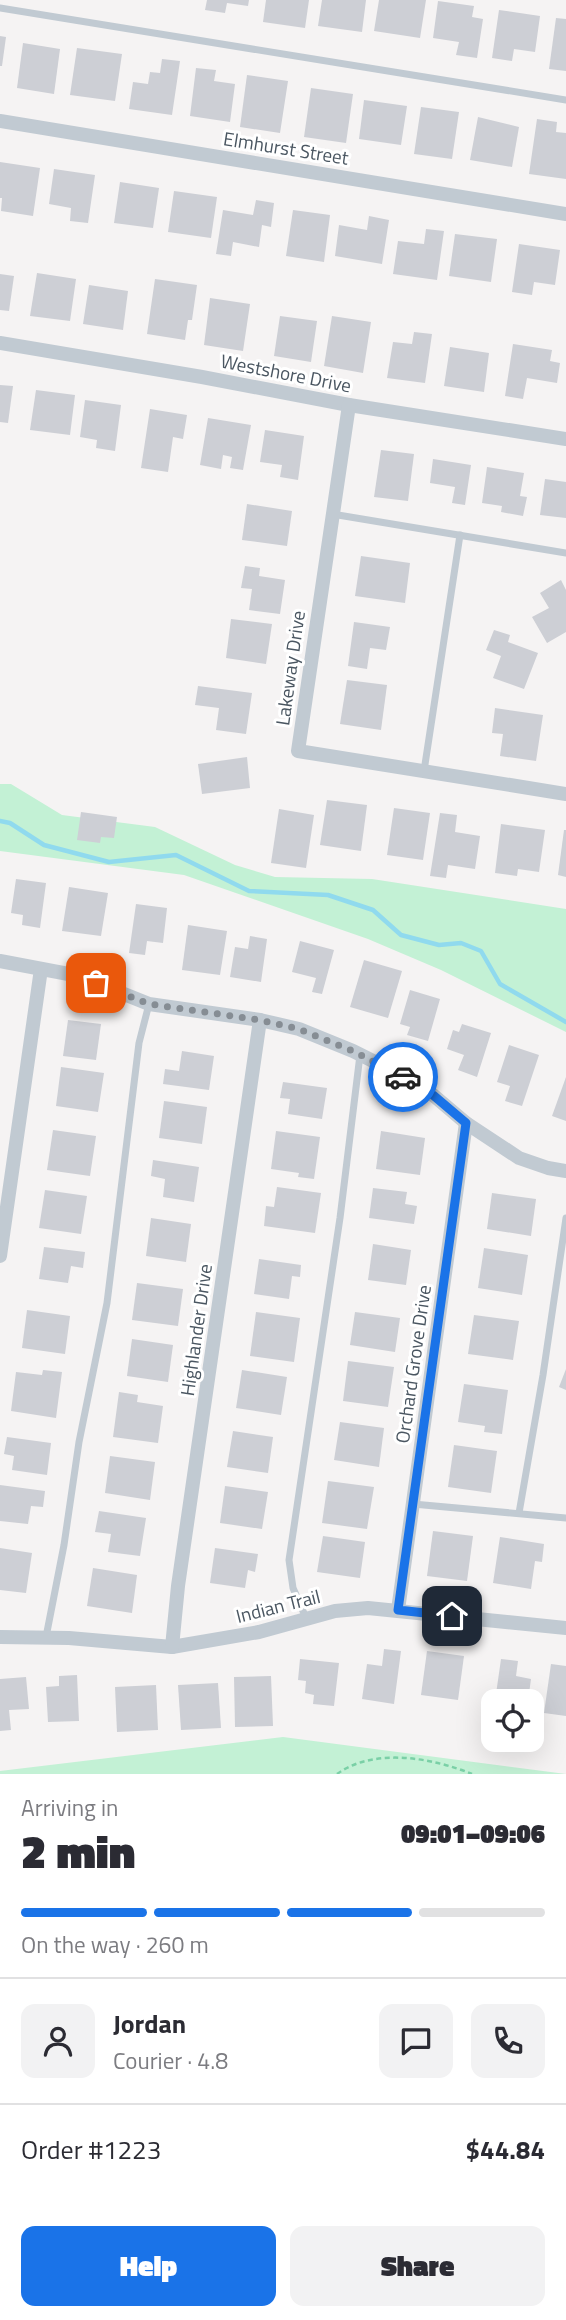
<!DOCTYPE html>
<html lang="en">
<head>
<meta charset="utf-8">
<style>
	:root { --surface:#fff; --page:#f2f2f3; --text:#2b2b33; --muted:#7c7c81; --line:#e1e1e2; --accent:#1a73e8 }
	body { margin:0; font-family:"Titillium Web",sans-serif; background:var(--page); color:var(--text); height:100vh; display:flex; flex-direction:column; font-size:26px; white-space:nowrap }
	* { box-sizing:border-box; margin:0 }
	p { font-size:23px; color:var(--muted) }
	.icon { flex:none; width:38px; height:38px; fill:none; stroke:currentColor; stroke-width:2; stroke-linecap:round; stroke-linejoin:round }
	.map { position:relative; height:1774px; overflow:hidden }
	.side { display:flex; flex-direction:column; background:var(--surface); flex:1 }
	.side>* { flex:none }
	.fabs { position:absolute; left:481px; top:1689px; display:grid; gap:14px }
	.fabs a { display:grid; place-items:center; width:63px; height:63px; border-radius:14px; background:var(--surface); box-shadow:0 7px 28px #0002; font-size:35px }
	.pin { position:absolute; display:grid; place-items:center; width:60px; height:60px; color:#fff; margin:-30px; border-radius:14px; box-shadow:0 4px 10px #0006 }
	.courier { position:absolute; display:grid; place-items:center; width:70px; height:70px; margin:-35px; border:5px solid #1a73e8; border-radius:50%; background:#fff; color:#222; box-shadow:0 2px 9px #0007 }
	.head em { font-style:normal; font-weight:800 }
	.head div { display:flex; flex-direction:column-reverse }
	.head { display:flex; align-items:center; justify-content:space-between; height:119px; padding:0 21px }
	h1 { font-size:46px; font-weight:800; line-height:52px }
	.bar { display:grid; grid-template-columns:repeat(4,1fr); gap:10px 7px; align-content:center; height:84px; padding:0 21px }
	.bar i { height:9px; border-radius:5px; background:var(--line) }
	.bar .active { background:var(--accent) }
	.bar p { grid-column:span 4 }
	.line { display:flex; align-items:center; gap:18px; padding:0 21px; border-top:2px solid var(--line) }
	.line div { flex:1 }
	.round { display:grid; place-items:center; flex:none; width:74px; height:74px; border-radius:14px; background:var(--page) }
	.action { display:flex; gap:14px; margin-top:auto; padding:14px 21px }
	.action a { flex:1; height:80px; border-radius:14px; background:var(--accent); color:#fff; font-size:28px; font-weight:800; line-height:80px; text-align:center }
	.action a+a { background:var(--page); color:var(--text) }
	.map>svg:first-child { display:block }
	.green { fill:#c3f1d5 }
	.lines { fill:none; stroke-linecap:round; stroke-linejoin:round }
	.stream { stroke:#90daee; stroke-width:4.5 }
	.building { fill:#cdcfd5 }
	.path { stroke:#7ad0a6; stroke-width:2.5; stroke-dasharray:5 3.5; stroke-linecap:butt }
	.service { stroke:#c1cad2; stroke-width:7 }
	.minor { stroke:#c1cad2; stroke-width:14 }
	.done { stroke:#868d94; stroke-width:7; stroke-dasharray:0 12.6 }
	.route { stroke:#1a73e8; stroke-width:9 }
	.labels { text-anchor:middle; stroke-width:6; stroke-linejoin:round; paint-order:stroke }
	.street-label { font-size:19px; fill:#4a5661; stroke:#fff }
</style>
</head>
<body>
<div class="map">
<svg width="566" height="1774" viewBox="0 0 566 1774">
	<rect width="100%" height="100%" fill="#f5f3f3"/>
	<g class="green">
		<path d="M0 784H11L62 815 155 827 235 865 275 877 372 879 566 909V1032L441 970 368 939 184 875 0 851Z"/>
		<path d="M283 1737 566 1774H0V1771Z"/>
	</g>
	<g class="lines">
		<path class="stream" d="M0 821 10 823 44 845 109 862 176 855 249 891 328 895 373 910 401 935 439 945 461 943 481 951 500 984 566 1022"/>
	</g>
	<g class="building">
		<path d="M207 0H249L248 6 227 3 225 13 205 10Z"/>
		<path d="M266 0H309L305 28 263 22Z"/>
		<path d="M322 0H366L362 32 318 26Z"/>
		<path d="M379 0H426L420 38 374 31Z"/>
		<path d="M438 1 474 6 472 17 483 19 477 58 456 55 459 42 433 38Z"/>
		<path d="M499 10 540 16 535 52 514 49 512 61 492 58Z"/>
		<path d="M556 18 566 19V71L549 69Z"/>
		<path d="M0 36 6 37 2 66H0Z"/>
		<path d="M23 43 60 49 54 94 17 88Z"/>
		<path d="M77 48 122 54 115 101 70 95Z"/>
		<path d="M162 59 180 61 172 115 129 109 133 82 148 84 150 72 160 73Z"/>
		<path d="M196 68 216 70 214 81 235 84 230 122 190 116Z"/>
		<path d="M247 75 288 81 280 133 240 127Z"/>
		<path d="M311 88 353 94 346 143 304 137Z"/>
		<path d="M364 100 407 106 401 145 359 139Z"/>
		<path d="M421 107 459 112 452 159 414 154Z"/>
		<path d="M478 117 519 127 512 167 470 160Z"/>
		<path d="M537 119 557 122 556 132 566 133V179L529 174Z"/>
		<path d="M0 162 40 168 33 216 1 211 2 198H0Z"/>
		<path d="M54 169 95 175 88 223 70 221 71 208 49 204Z"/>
		<path d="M120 182 159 188 153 228 114 223Z"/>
		<path d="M174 191 217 197 211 238 168 232Z"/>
		<path d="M256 200 274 203 271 227 262 225 259 247 233 242 231 256 216 254 223 210 253 215Z"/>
		<path d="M293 210 330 215 324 262 286 256Z"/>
		<path d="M369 216 389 220 382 264 335 256 339 225 367 230Z"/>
		<path d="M426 229 444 231 437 280 393 274 398 241 424 244Z"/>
		<path d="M455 234 497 239 491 282 449 276Z"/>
		<path d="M519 244 560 250 555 285 534 282 532 295 512 292Z"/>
		<path d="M37 273 76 279 70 321 30 316Z"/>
		<path d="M0 274 14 276 9 311 0 310Z"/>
		<path d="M155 279 197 285 192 320H188L185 340 147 334Z"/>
		<path d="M89 285 128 291 123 330 83 324Z"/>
		<path d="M210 298 250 304 243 351 204 345Z"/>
		<path d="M280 316 317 321 311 362 274 356Z"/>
		<path d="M332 316 371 322 363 373 324 366Z"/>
		<path d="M414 332 432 334 425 383 387 378 393 342 412 344Z"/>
		<path d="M513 344 552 350 550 361 560 363 557 383 527 378 523 399 505 396Z"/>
		<path d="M450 347 489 353 484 392 444 386Z"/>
		<path d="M0 385 13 386 8 423 0 422Z"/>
		<path d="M36 390 75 395 70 435 30 430Z"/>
		<path d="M85 400 121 405 115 451 96 448 97 440 80 437Z"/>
		<path d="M150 409 187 415 183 439 173 437 168 472 141 468Z"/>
		<path d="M208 418 251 425 243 470 230 468 232 457 223 455 221 469 200 465Z"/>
		<path d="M265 430 304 436 298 480 280 477 282 465 260 462Z"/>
		<path d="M381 450 414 454 408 501 374 497Z"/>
		<path d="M433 459 471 465 465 505 452 503 455 487 430 483Z"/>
		<path d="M487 467 524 473 520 496 527 497 523 516 501 512 502 506 482 503Z"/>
		<path d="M545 479 566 482V518L540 515Z"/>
		<path d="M247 504 292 511 287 546 242 540Z"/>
		<path d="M361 556 410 563 405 603 355 596Z"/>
		<path d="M245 566 260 568 259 576 285 580 280 614 249 610 252 589 241 588Z"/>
		<path d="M561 580 566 590V632L547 643 532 617 549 608 540 593Z"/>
		<path d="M231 619 272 624 266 664 226 658Z"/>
		<path d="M354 622 390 627 386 650 370 648 367 669 348 666Z"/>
		<path d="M494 630 510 635 508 642 538 653 524 689 493 678 501 656 486 650Z"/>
		<path d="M347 680 387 685 381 730 340 724Z"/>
		<path d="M198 686 252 693 246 734 216 730 219 708 195 705Z"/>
		<path d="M495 708 543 715 536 761 500 756 503 734 492 733Z"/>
		<path d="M247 757 250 788 202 794 198 764Z"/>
		<path d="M327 800 367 805 361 851 320 845Z"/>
		<path d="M394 808 430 813 423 860 387 855Z"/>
		<path d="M279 809 314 815 306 868 271 863Z"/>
		<path d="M81 812 117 817 114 838 101 837 100 843 77 840Z"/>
		<path d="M440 813 457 815 455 832 480 836 475 869 448 865 446 878 430 876Z"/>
		<path d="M501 824 545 830 539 872 518 869 517 876 495 873Z"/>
		<path d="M564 830H566V877L558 875Z"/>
		<path d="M16 879 46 883 40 928 22 925 23 915 11 913Z"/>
		<path d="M69 887 108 893 101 936 62 931Z"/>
		<path d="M136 904 167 908 163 943 147 941 145 955 129 953Z"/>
		<path d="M188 925 227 931 220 975 182 970Z"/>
		<path d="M250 936 267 939 261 982 230 977 235 947 248 949Z"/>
		<path d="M300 941 334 950 322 994 312 992 316 978 292 972Z"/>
		<path d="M364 960 402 971 388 1018 350 1007Z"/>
		<path d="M410 990 440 999 428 1041 407 1035 410 1027 400 1024Z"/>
		<path d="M68 1020 101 1024 96 1060 63 1056Z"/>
		<path d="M462 1024 491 1033 477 1077 458 1070 464 1055 447 1049 453 1030 459 1032Z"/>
		<path d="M509 1045 539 1055 522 1106 505 1101 510 1086 497 1082Z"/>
		<path d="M182 1051 214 1056 209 1090 163 1084 165 1069 179 1071Z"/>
		<path d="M61 1067 104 1073 98 1112 56 1106Z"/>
		<path d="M566 1077V1121L552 1116Z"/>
		<path d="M283 1082 327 1088 322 1119 288 1114 290 1099 280 1098Z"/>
		<path d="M164 1101 207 1107 202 1144 159 1138Z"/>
		<path d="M53 1130 96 1136 90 1176 47 1170Z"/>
		<path d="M276 1131 320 1137 314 1179 298 1177 299 1173 271 1169Z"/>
		<path d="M381 1131 425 1138 420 1175 376 1169Z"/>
		<path d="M153 1160 199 1167 194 1202 163 1197 165 1179 151 1176Z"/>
		<path d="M277 1187 321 1193 315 1233 264 1226 266 1206 274 1207Z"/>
		<path d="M373 1188 407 1192 405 1204 417 1206 414 1224 369 1218Z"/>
		<path d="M45 1190 87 1196 81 1234 39 1228Z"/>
		<path d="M492 1193 536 1199 531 1236 487 1229Z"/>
		<path d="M151 1218 191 1224 186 1262 146 1256Z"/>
		<path d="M373 1244 411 1250 406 1285 368 1280Z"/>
		<path d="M44 1247 85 1252 83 1268 71 1266 68 1283 39 1279Z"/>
		<path d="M484 1248 528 1255 522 1295 478 1288Z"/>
		<path d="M259 1259 301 1265 300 1277 292 1276 289 1299 254 1294Z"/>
		<path d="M137 1283 183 1289 178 1326 132 1320Z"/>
		<path d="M27 1310 70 1316 65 1354 22 1348Z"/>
		<path d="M256 1312 300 1318 294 1362 250 1356Z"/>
		<path d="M355 1312 400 1318 395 1352 350 1345Z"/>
		<path d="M474 1315 519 1321 513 1360 468 1354Z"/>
		<path d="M132 1339 173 1345 168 1382 127 1376Z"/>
		<path d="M348 1361 394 1367 388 1407 343 1401Z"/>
		<path d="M566 1369V1390L559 1387Z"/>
		<path d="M43 1370 62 1372 56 1418 11 1411 16 1372 42 1375Z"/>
		<path d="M242 1370 287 1377 281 1415 236 1408Z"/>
		<path d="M464 1384 508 1390 502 1434 484 1432 485 1426 458 1422Z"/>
		<path d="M119 1392 138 1395 137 1402 163 1406 158 1443 113 1437Z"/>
		<path d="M340 1422 384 1428 379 1467 334 1460Z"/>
		<path d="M233 1431 273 1437 268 1473 227 1467Z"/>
		<path d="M7 1437 51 1443 47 1475 12 1470 14 1456 4 1454Z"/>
		<path d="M454 1445 497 1451 491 1493 448 1487Z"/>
		<path d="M110 1456 155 1462 150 1500 105 1493Z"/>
		<path d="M328 1481 374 1487 367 1529 322 1523Z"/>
		<path d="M0 1485 45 1491 43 1507 31 1506 28 1524 0 1521Z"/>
		<path d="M225 1486 268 1492 262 1529 220 1523Z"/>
		<path d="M99 1511 146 1518 140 1556 108 1552 111 1534 95 1532Z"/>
		<path d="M433 1531 473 1536 467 1581 427 1576Z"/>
		<path d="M323 1536 365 1542 360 1578 317 1572Z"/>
		<path d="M500 1537 544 1544 542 1562 535 1561 531 1589 493 1583Z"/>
		<path d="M0 1548 32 1553 26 1593 0 1590Z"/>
		<path d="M215 1548 258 1554 255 1572 248 1570 245 1588 210 1583Z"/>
		<path d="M93 1568 137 1575 132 1613 87 1606Z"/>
		<path d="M384 1649 401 1651 394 1704 362 1699 367 1664 382 1666Z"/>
		<path d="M427 1651 464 1656 458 1700 421 1695Z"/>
		<path d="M300 1659 339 1663 334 1706 313 1704 314 1695 305 1693 306 1681 298 1680Z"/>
		<path d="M501 1659 518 1661 516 1676 531 1679 528 1701H495Z"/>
		<path d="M551 1664 566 1666V1716L544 1713Z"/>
		<path d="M77 1675 79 1721 48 1722 46 1687 59 1686V1676Z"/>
		<path d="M271 1676 273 1726 235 1727 234 1677Z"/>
		<path d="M26 1677 29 1709 9 1710 11 1730 0 1731V1679Z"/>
		<path d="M218 1683 221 1728 181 1730 178 1685Z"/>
		<path d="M156 1685 158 1730 117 1732 115 1687Z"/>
	</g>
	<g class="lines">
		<path class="path" d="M337 1774C374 1747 433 1758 472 1774"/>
		<g class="service">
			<path d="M0 8 566 100"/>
			<path d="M332 514 566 553"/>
			<path d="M424 771 460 535"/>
			<path d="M413 1504 566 1518"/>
			<path d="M519 1513 543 1375 566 1218"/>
			<path d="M306 1618 293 1588 289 1560 340 1218 360 1055"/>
			<path d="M46 1637 64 1545 79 1442 107 1303 139 1043 149 1004"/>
		</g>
		<g class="minor">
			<path d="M0 121 566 214"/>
			<path d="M0 343 202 377 349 405 566 439"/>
			<path d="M349 405 298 751 566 794"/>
			<path d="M0 961 79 976 149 1004 260 1020 299 1029 353 1051 397 1073 433 1095 466 1123 519 1158 548 1168 566 1171"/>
			<path d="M0 1256 41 969"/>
			<path d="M398 1610 466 1123"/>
			<path d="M0 1637 69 1638 172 1647 259 1632 335 1611 368 1608 566 1628"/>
			<path d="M172 1647 178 1586 260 1020"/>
		</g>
	</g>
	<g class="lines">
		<path class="done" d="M96 983 149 1004 260 1020 299 1029 353 1051 403 1077"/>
		<path class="route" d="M403 1077 433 1095 466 1123 398 1610 452 1616"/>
	</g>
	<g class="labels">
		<g class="street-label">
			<text transform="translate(286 148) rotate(9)" y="7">Elmhurst Street</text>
			<text transform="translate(286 373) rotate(11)" y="7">Westshore Drive</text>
			<text transform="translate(290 668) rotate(-82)" y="7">Lakeway Drive</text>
			<text transform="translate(196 1330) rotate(-82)" y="7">Highlander Drive</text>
			<text transform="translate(413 1364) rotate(-82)" y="7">Orchard Grove Drive</text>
			<text transform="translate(278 1606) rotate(-14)" y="7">Indian Trail</text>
		</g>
	</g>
</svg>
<div class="fabs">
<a><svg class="icon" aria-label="locate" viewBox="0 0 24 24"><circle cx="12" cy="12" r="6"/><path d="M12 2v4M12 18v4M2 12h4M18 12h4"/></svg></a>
</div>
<div class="pin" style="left:96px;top:983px;background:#ea580c"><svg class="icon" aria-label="bag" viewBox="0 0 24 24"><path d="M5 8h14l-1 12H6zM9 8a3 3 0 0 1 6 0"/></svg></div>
<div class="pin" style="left:452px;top:1616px;background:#1f2937"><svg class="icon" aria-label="home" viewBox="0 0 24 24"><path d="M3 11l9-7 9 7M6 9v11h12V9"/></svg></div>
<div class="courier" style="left:403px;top:1077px"><svg class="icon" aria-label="car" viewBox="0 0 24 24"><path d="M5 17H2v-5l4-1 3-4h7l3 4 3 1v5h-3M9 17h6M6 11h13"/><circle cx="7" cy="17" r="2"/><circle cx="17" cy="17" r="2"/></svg></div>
</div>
<section class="side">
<div class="head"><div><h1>2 min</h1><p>Arriving in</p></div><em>09:01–09:06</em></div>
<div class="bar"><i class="active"></i><i class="active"></i><i class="active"></i><i></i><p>On the way · 260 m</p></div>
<div class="line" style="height:126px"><a class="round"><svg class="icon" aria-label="person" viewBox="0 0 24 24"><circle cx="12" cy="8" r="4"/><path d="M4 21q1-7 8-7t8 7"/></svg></a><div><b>Jordan</b><p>Courier · 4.8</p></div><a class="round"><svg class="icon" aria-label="chat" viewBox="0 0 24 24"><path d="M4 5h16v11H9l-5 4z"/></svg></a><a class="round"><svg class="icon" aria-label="phone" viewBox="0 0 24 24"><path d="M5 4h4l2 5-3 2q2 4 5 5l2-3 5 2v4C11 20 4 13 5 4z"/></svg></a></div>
<div class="line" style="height:91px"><div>Order #1223</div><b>$44.84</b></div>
<div class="action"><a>Help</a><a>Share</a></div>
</section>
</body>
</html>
